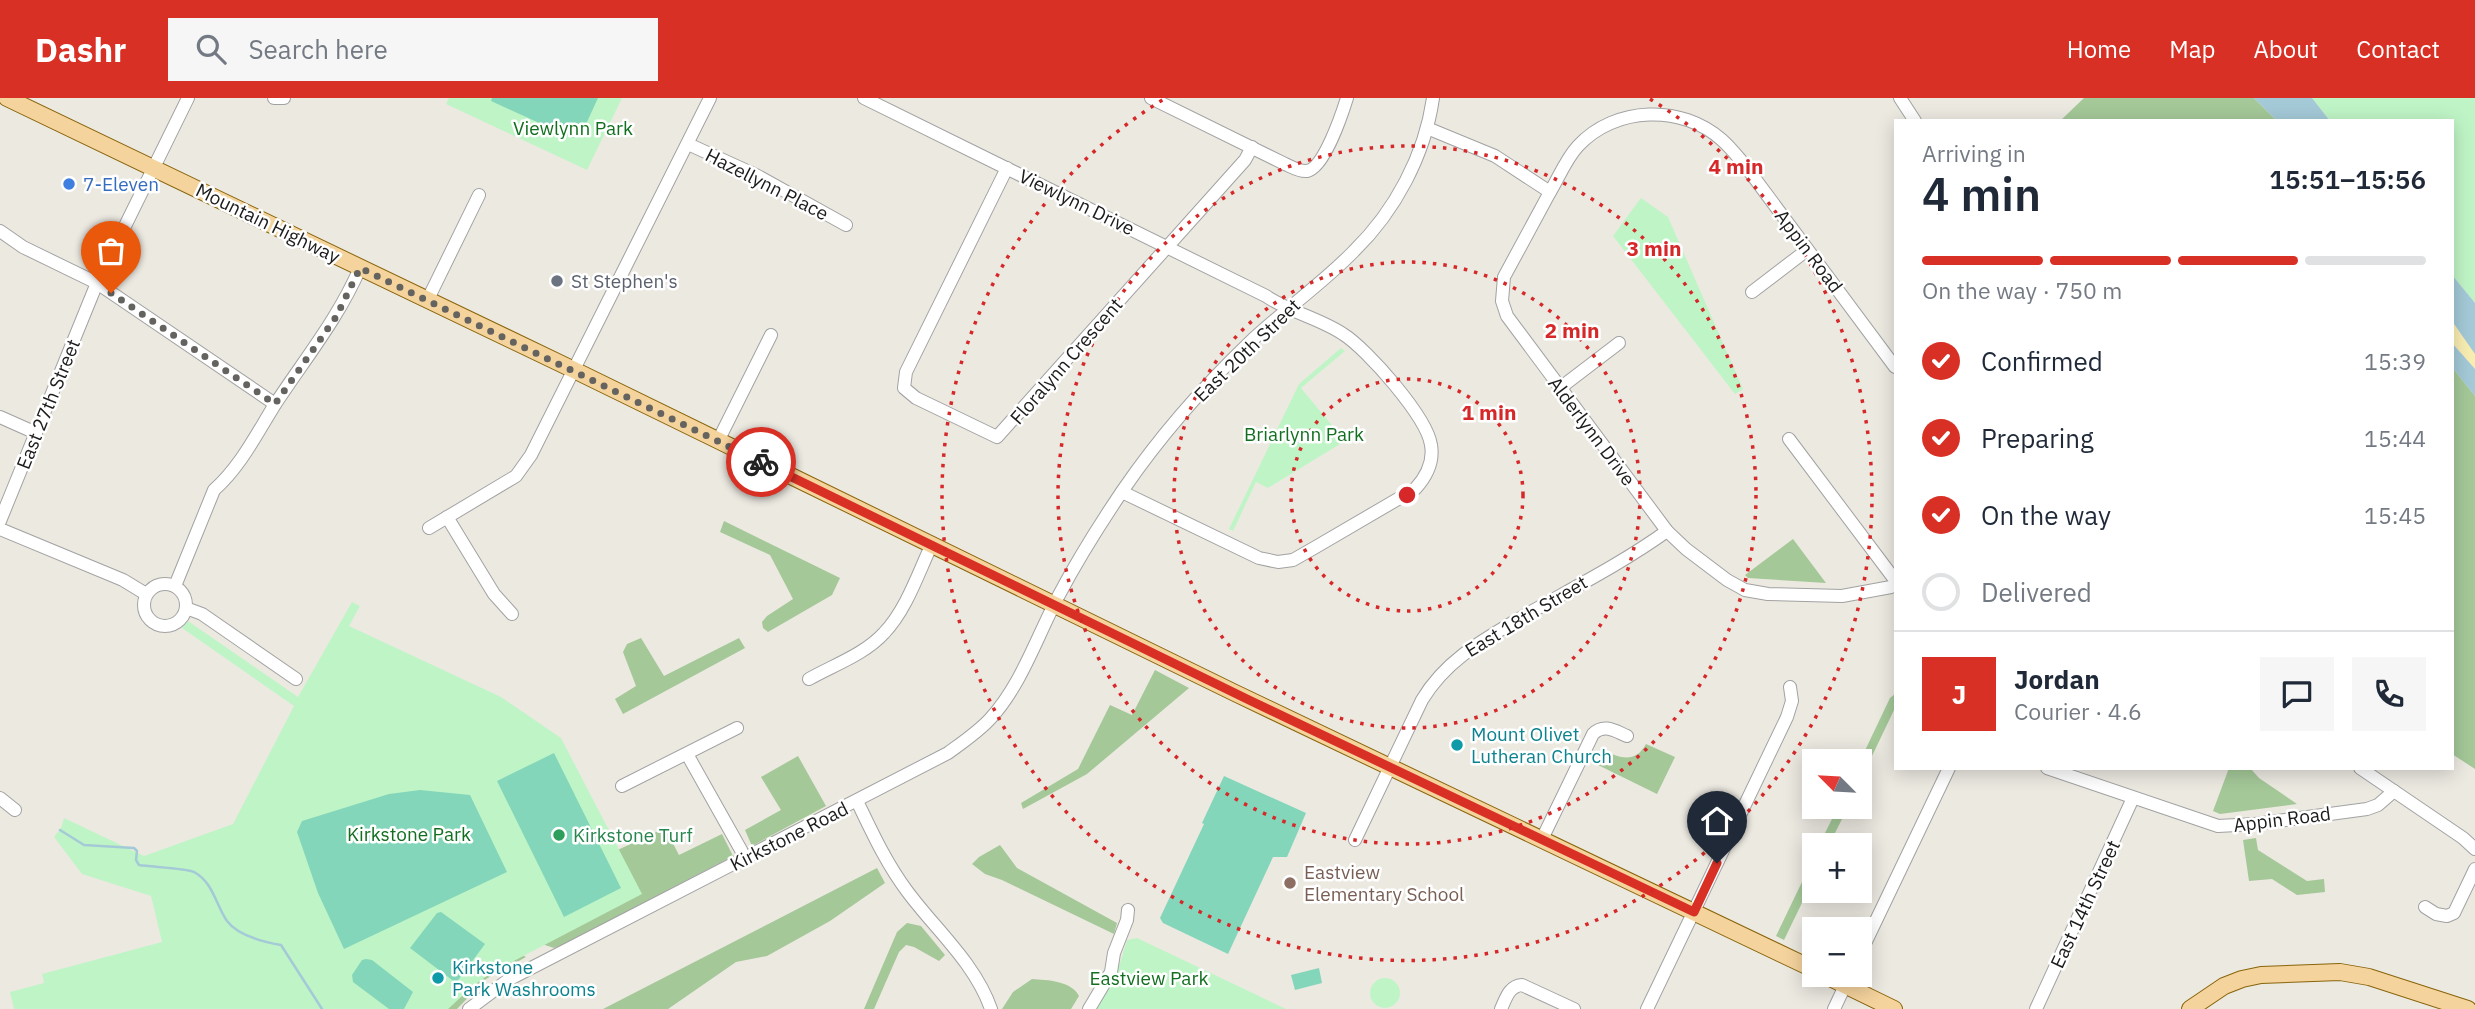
<!DOCTYPE html>
<html lang="en">
<head>
<meta charset="utf-8">
<style>
	:root { --surface:#fff; --page:#f6f6f7; --text:#1f2937; --muted:#747a83; --line:#e0e1e3; --accent:#d93025 }
	body { margin:0; font-family:"IBM Plex Sans",sans-serif; background:var(--page); color:var(--text); height:100vh; display:flex; flex-direction:column; font-size:26px; white-space:nowrap }
	* { box-sizing:border-box; margin:0 }
	p { font-size:23px; color:var(--muted) }
	.icon { flex:none; width:38px; height:38px; fill:none; stroke:currentColor; stroke-width:2; stroke-linecap:round; stroke-linejoin:round }
	.map { position:relative; flex:1; overflow:hidden }
	.details { position:absolute; left:1894px; top:21px; width:560px; height:651px; display:flex; flex-direction:column; background:var(--surface); border-radius:0px; box-shadow:0 4px 18px #0003 }
	.details>* { flex:none }
	.needle { width:46px; rotate:294deg }
	.fabs { position:absolute; left:1802px; top:651px; display:grid; gap:14px }
	.fabs a { display:grid; place-items:center; width:70px; height:70px; border-radius:0px; background:var(--surface); box-shadow:0 4px 18px #0003; font-size:35px }
	.pin { position:absolute; display:grid; place-items:center; width:60px; height:60px; color:#fff; margin:-72px -30px; border-radius:50% 50% 50% 0; rotate:-45deg; box-shadow:0 0 7px #0007 }
	.pin .icon { rotate:45deg }
	.courier { position:absolute; display:grid; place-items:center; width:70px; height:70px; margin:-35px; border:5px solid #d93025; border-radius:50%; background:#fff; color:#222; box-shadow:0 2px 9px #0007 }
	.summary em { font-style:normal; font-weight:600 }
	.summary div { display:flex; flex-direction:column-reverse }
	.summary { display:flex; align-items:center; justify-content:space-between; height:119px; padding:0 28px }
	h1 { font-size:46px; font-weight:600; line-height:52px }
	.bar { display:grid; grid-template-columns:repeat(4,1fr); gap:10px 7px; align-content:center; height:84px; padding:0 28px }
	.bar i { height:9px; border-radius:5px; background:var(--line) }
	.bar .on { background:var(--accent) }
	.bar p { grid-column:span 4 }
	.line { display:flex; align-items:center; gap:18px; padding:0 28px; border-top:2px solid var(--line) }
	.line div { flex:1 }
	.round { display:grid; place-items:center; flex:none; width:74px; height:74px; border-radius:0px; background:var(--page) }
	ol { padding:0 28px; list-style:none }
	li { display:flex; align-items:center; gap:21px; height:77px }
	li p { margin-inline-start:auto }
	li .icon { padding:7px; border-radius:50%; background:var(--accent); color:#fff; stroke-width:4 }
	li:last-child { color:var(--muted) }
	li i { width:38px; height:38px; border:4px solid var(--line); border-radius:50% }
	header { display:flex; align-items:center; gap:42px; box-sizing:border-box; height:98px; padding:0 35px; background:var(--accent); color:#fff }
	header strong { font-size:33px }
	nav { display:flex; gap:38px; margin-inline-start:auto; font-size:24px }
	.search { width:490px; height:63px; background:var(--page); display:flex; align-items:center; gap:18px; box-sizing:border-box; padding:0 24px; border-radius:0px; color:var(--muted); font-size:26px }
	.map>svg:first-child { display:block }
	.forest { fill:#a4c898 }
	.sand { fill:#f9eeb1 }
	.park { fill:#bff5c6 }
	.pitch { fill:#83d6ba }
	.water { fill:#a4c9d7 }
	.lines { fill:none; stroke-linecap:round; stroke-linejoin:round }
	.stream { stroke:#a4c9d7; stroke-width:2.5 }
	.minor-casing { stroke:#a2a2a2; stroke-width:14 }
	.major-casing { stroke:#88640a; stroke-width:18 }
	.minor { stroke:#fff; stroke-width:12 }
	.major { stroke:#f5d39d; stroke-width:16 }
	.done { stroke:#646360; stroke-width:7; stroke-dasharray:0 12.6 }
	.route { stroke:#d93025; stroke-width:9 }
	.ring { fill:none; stroke:#d62828; stroke-width:3.5; stroke-dasharray:3.5 7 }
	.shop-dot { fill:#3f7fe0; stroke:#fff; stroke-width:2.5 }
	.worship-dot { fill:#6b7280; stroke:#fff; stroke-width:2.5 }
	.culture-dot { fill:#0f9aa8; stroke:#fff; stroke-width:2.5 }
	.leisure-dot { fill:#2e9e5b; stroke:#fff; stroke-width:2.5 }
	.education-dot { fill:#8d6e63; stroke:#fff; stroke-width:2.5 }
	.labels { text-anchor:middle; stroke-width:5; stroke-linejoin:round; paint-order:stroke }
	.park-label { font-size:19px; fill:#126f1f; stroke:#fff }
	.shop-label { font-size:19px; fill:#366cbe; stroke:#fff; text-anchor:start }
	.street-label { font-size:19px; fill:#1b1b1b; stroke:#fff }
	.worship-label { font-size:19px; fill:#5b616d; stroke:#fff; text-anchor:start }
	.culture-label { font-size:19px; fill:#0d838f; stroke:#fff; text-anchor:start }
	.leisure-label { font-size:19px; fill:#27864d; stroke:#fff; text-anchor:start }
	.education-label { font-size:19px; fill:#785e54; stroke:#fff; text-anchor:start }
	.centre { fill:#d62828; stroke:#fff; stroke-width:3.5 }
	.ring-label { font-size:21px; text-anchor:middle; font-weight:bold; fill:#d62828; stroke:#fff; stroke-width:5; stroke-linejoin:round; paint-order:stroke }
</style>
</head>
<body>
<header>
<strong>Dashr</strong>
<div class="search"><svg class="icon" aria-label="search" viewBox="0 0 24 24"><circle cx="10" cy="10" r="6"/><path d="M15 15l6 6"/></svg>Search here</div>
<nav><a>Home</a><a>Map</a><a>About</a><a>Contact</a></nav>
</header>
<div class="map">
<svg width="2475" height="911" viewBox="0 0 2475 911">
	<rect width="100%" height="100%" fill="#ece9e1"/>
	<g class="forest">
		<path d="M2084 0H2254L2277 23H2060Z"/>
		<path d="M2452 269 2475 298V671L2452 656Z"/>
		<path d="M724 423 840 480 832 497 768 534 763 530 762 524 767 518 793 501 770 457 720 434Z"/>
		<path d="M1793 441 1826 485 1748 480 1745 477Z"/>
		<path d="M641 540 664 578 739 540 745 550 623 616 615 601 636 588 623 554 627 546Z"/>
		<path d="M1155 572 1189 590 1087 676 1023 711 1021 705 1078 671 1110 607 1132 617Z"/>
		<path d="M1895 596V610L1860 683V663L1890 600Z"/>
		<path d="M1646 646 1675 659 1657 696 1596 666 1603 652C1620 660 1635 666 1646 646Z"/>
		<path d="M798 658 826 708 752 748 745 732 781 712 761 679Z"/>
		<path d="M2229 670H2250L2259 680 2297 706 2220 716 2213 713Z"/>
		<path d="M1838 709H1848L1829 747H1819Z"/>
		<path d="M665 730 679 757 722 736 733 758 560 848 554 850 542 846 609 756Z"/>
		<path d="M2256 740 2258 752 2307 783 2324 781 2325 794 2297 797 2272 781 2249 783 2243 742Z"/>
		<path d="M1000 747 1017 770 1117 825 1114 836 1002 782 985 776 972 766 979 759Z"/>
		<path d="M1815 757V778L1784 842 1776 838Z"/>
		<path d="M877 770 885 785 830 823 767 858 736 864 668 911H603Z"/>
		<path d="M907 825 921 828 945 857 939 863 914 849 906 847 899 854 874 911H864L897 834Z"/>
		<path d="M497 844 526 859 486 881 457 911H444Z"/>
		<path d="M1032 881C1047 882 1072 883 1079 898L1071 911H1002L1013 894Z"/>
	</g>
	<path class="sand" d="M2452 223 2475 256V271L2452 245Z"/>
	<g class="park">
		<path d="M449 0H622L587 72 446 6Z"/>
		<path d="M2312 0H2475V205L2452 177V23H2330Z"/>
		<path d="M1641 100 1668 119 1743 291 1735 296 1613 138Z"/>
		<path d="M1341 250 1345 253 1301 290 1345 343 1268 390 1256 384 1233 433 1229 431 1299 286Z"/>
		<path d="M352 504 360 508 349 528 501 599 561 640 642 796 491 875 473 888 448 911H14L10 894 44 885 42 876 162 844 151 798 82 776 54 739 61 730 64 720 144 758 233 726 294 608 182 530 188 523 298 599Z"/>
		<path d="M1137 840 1286 911H1093L1120 865 1127 842Z"/>
		<circle cx="1385" cy="895" r="15"/>
	</g>
	<g class="pitch">
		<path d="M492 0H598L581 37 572 40 491 3Z"/>
		<path d="M554 655 621 790 564 819 497 683Z"/>
		<path d="M1224 678 1306 715 1287 759H1273L1228 856 1163 825 1160 820 1204 726 1202 725Z"/>
		<path d="M420 692 470 697 507 774 344 851 318 795 297 734 302 723 389 696Z"/>
		<path d="M441 814 485 846 456 885 410 850 437 815Z"/>
		<path d="M366 861 372 862 413 894 404 911H389L353 884 352 877 362 862Z"/>
		<path d="M1319 870 1322 885 1295 892 1291 877Z"/>
	</g>
	<g class="water">
		<path d="M2254 0H2312L2330 23H2277Z"/>
		<path d="M2452 177 2475 205V256L2452 223Z"/>
		<path d="M2452 245 2475 271V298L2452 269Z"/>
	</g>
	<g class="lines">
		<path class="stream" d="M60 732 84 747 134 750 137 753 136 762 139 767C151 769 185 770 194 774 213 784 216 807 227 823 238 838 264 844 281 847L322 911"/>
		<g class="minor-casing">
			<g id="minor">
				<path d="M274 0H284"/>
				<path d="M864 0 1266 198C1289 214 1319 220 1343 236 1367 251 1427 319 1431 347 1434 364 1426 379 1415 391L1314 450 1293 462 1278 464 1259 460 1122 394"/>
				<path d="M1151 0 1285 66C1292 69 1299 74 1307 73 1324 70 1342 16 1347 0"/>
				<path d="M1900 0 1915 23"/>
				<path d="M1427 30 1495 58 1550 94 1504 179 1502 203 1507 218 1667 433 1686 451 1727 482 1745 492 1768 496 1842 498 1891 489 1895 486"/>
				<path d="M688 46 756 77 846 127"/>
				<path d="M1007 70 906 274 904 290 916 300 997 339 1245 62 1252 49"/>
				<path d="M1550 94C1559 79 1566 61 1578 48 1615 8 1682 6 1722 42 1730 49 1737 58 1744 66L1895 269"/>
				<path d="M0 133 23 149 97 185 275 306"/>
				<path d="M1752 194 1807 152"/>
				<path d="M428 201 479 97"/>
				<path d="M1560 290 1619 245"/>
				<path d="M0 319 36 335"/>
				<path d="M1789 341 1895 482"/>
				<path d="M718 343 771 237"/>
				<path d="M447 419 494 496 512 516"/>
				<path d="M0 423 97 185 188 0"/>
				<path d="M429 430 516 378 531 357 710 0"/>
				<path d="M0 431 123 482 146 496"/>
				<circle cx="165" cy="507" r="21"/>
				<path d="M175 488 214 392C240 369 256 337 274 308 304 262 338 221 360 170"/>
				<path d="M186 510 202 516 296 581"/>
				<path d="M809 581C834 567 865 556 884 535 906 512 918 476 931 448"/>
				<path d="M687 656 741 752 744 761"/>
				<path d="M2047 670 2218 728 2255 726 2367 711 2378 707 2394 693"/>
				<path d="M2360 670 2463 740 2475 751"/>
				<path d="M622 688 737 630"/>
				<path d="M0 700 15 712"/>
				<path d="M857 703C872 734 886 765 907 793 935 831 975 865 991 911"/>
				<path d="M1542 741 1593 636C1604 625 1615 633 1627 638"/>
				<path d="M1355 742 1422 602C1447 560 1487 540 1529 515 1575 489 1624 464 1667 433"/>
				<path d="M2425 809 2436 816 2447 818 2454 815 2475 771"/>
				<path d="M1860 856 1949 670"/>
				<path d="M469 911 508 882 948 655C963 644 978 634 990 621 1022 586 1037 538 1059 497 1078 461 1100 426 1123 392 1160 338 1203 289 1250 244 1284 212 1322 186 1354 153 1395 113 1425 57 1433 0"/>
				<path d="M1089 911 1111 874 1114 855 1127 822 1128 812"/>
				<path d="M1501 911C1506 900 1509 888 1522 887L1574 911"/>
				<path d="M1647 911 1787 619 1792 603 1790 589"/>
				<path d="M1834 911 1850 877"/>
				<path d="M2036 911 2133 700"/>
			</g>
		</g>
		<g class="major-casing">
			<g id="major">
				<path d="M7 0 574 272 1235 595 1815 872"/>
				<path d="M1824 877 1894 911"/>
				<path d="M2190 911 2224 888 2242 881 2261 877 2340 874 2369 879 2468 911"/>
			</g>
		</g>
		<use href="#minor" class="minor"/>
		<use href="#major" class="major"/>
	</g>
	<g class="lines">
		<path class="done" d="M111 195 275 306 336 219 360 170 761 364"/>
		<path class="route" d="M761 364 1249 602 1694 814 1717 765"/>
	</g>
	<g class="ring">
		<circle cx="1407" cy="397" r="116"/>
		<circle cx="1407" cy="397" r="233"/>
		<circle cx="1407" cy="397" r="349"/>
		<path d="M1650 1A465 465 0 1 1 1164 1"/>
	</g>
	<circle class="shop-dot" cx="69" cy="86" r="7"/>
	<circle class="worship-dot" cx="557" cy="183" r="7"/>
	<g class="culture-dot">
		<circle cx="1457" cy="647" r="7"/>
		<circle cx="438" cy="880" r="7"/>
	</g>
	<circle class="leisure-dot" cx="559" cy="737" r="7"/>
	<circle class="education-dot" cx="1290" cy="785" r="7"/>
	<g class="labels">
		<g class="park-label">
			<text x="573" y="37">Viewlynn Park</text>
			<text x="1304" y="343">Briarlynn Park</text>
			<text x="409" y="743">Kirkstone Park</text>
			<text x="1149" y="887">Eastview Park</text>
		</g>
		<g class="shop-label">
			<text x="83" y="93">7-Eleven</text>
		</g>
		<g class="street-label">
			<text transform="translate(767 86) rotate(27)" y="7">Hazellynn Place</text>
			<text transform="translate(1077 104) rotate(26)" y="7">Viewlynn Drive</text>
			<text transform="translate(268 125) rotate(26)" y="7">Mountain Highway</text>
			<text transform="translate(1809 153) rotate(53)" y="7">Appin Road</text>
			<text transform="translate(1247 252) rotate(-44)" y="7">East 20th Street</text>
			<text transform="translate(1066 263) rotate(-49)" y="7">Floralynn Crescent</text>
			<text transform="translate(48 306) rotate(-68)" y="7">East 27th Street</text>
			<text transform="translate(1592 333) rotate(53)" y="7">Alderlynn Drive</text>
			<text transform="translate(1526 518) rotate(-31)" y="7">East 18th Street</text>
			<text transform="translate(2282 721) rotate(-7)" y="7">Appin Road</text>
			<text transform="translate(789 738) rotate(-27)" y="7">Kirkstone Road</text>
			<text transform="translate(2085 806) rotate(-65)" y="7">East 14th Street</text>
		</g>
		<g class="worship-label">
			<text x="571" y="190">St Stephen's</text>
		</g>
		<g class="culture-label">
			<text x="1471" y="643">Mount Olivet<tspan x="1471" dy="22">Lutheran Church</tspan></text>
			<text x="452" y="876">Kirkstone<tspan x="452" dy="22">Park Washrooms</tspan></text>
		</g>
		<g class="leisure-label">
			<text x="573" y="744">Kirkstone Turf</text>
		</g>
		<g class="education-label">
			<text x="1304" y="781">Eastview<tspan x="1304" dy="22">Elementary School</tspan></text>
		</g>
	</g>
	<circle cx="1407" cy="397" r="10" class="centre"/>
	<g class="ring-label">
		<text x="1736" y="76">4 min</text>
		<text x="1654" y="158">3 min</text>
		<text x="1572" y="240">2 min</text>
		<text x="1489" y="322">1 min</text>
	</g>
</svg>
<div class="fabs">
<a><svg class="needle" viewBox="-14 -14 28 28"><path d="M0-13l5 13h-10z" fill="#e53935"/><path d="M0 13l5-13h-10z" fill="#747a83"/></svg></a>
<a>+</a>
<a>−</a>
</div>
<div class="pin" style="left:111px;top:195px;background:#ea580c"><svg class="icon" aria-label="bag" viewBox="0 0 24 24"><path d="M5 8h14l-1 12H6zM9 8a3 3 0 0 1 6 0"/></svg></div>
<div class="pin" style="left:1717px;top:765px;background:#1f2937"><svg class="icon" aria-label="home" viewBox="0 0 24 24"><path d="M3 11l9-7 9 7M6 9v11h12V9"/></svg></div>
<div class="courier" style="left:761px;top:364px"><svg class="icon" aria-label="bike" viewBox="0 0 24 24"><circle cx="6" cy="16" r="4"/><circle cx="18" cy="16" r="4"/><path d="M6 16l4-8h5l3 8M10 8l3 8H6M13 5h3"/></svg></div>
<section class="details">
<div class="summary"><div><h1>4 min</h1><p>Arriving in</p></div><em>15:51–15:56</em></div>
<div class="bar"><i class="on"></i><i class="on"></i><i class="on"></i><i></i><p>On the way · 750 m</p></div>
<ol>
<li><svg class="icon" aria-label="check" viewBox="0 0 24 24"><path d="M5 12l5 5 9-10"/></svg>Confirmed<p>15:39</p></li>
<li><svg class="icon" aria-label="check" viewBox="0 0 24 24"><path d="M5 12l5 5 9-10"/></svg>Preparing<p>15:44</p></li>
<li><svg class="icon" aria-label="check" viewBox="0 0 24 24"><path d="M5 12l5 5 9-10"/></svg>On the way<p>15:45</p></li>
<li><i></i>Delivered</li>
</ol>
<div class="line" style="height:126px"><b class="round" style="background:var(--accent);color:#fff">J</b><div><b>Jordan</b><p>Courier · 4.6</p></div><a class="round"><svg class="icon" aria-label="chat" viewBox="0 0 24 24"><path d="M4 5h16v11H9l-5 4z"/></svg></a><a class="round"><svg class="icon" aria-label="phone" viewBox="0 0 24 24"><path d="M5 4h4l2 5-3 2q2 4 5 5l2-3 5 2v4C11 20 4 13 5 4z"/></svg></a></div>
</section>
</div>
</body>
</html>
